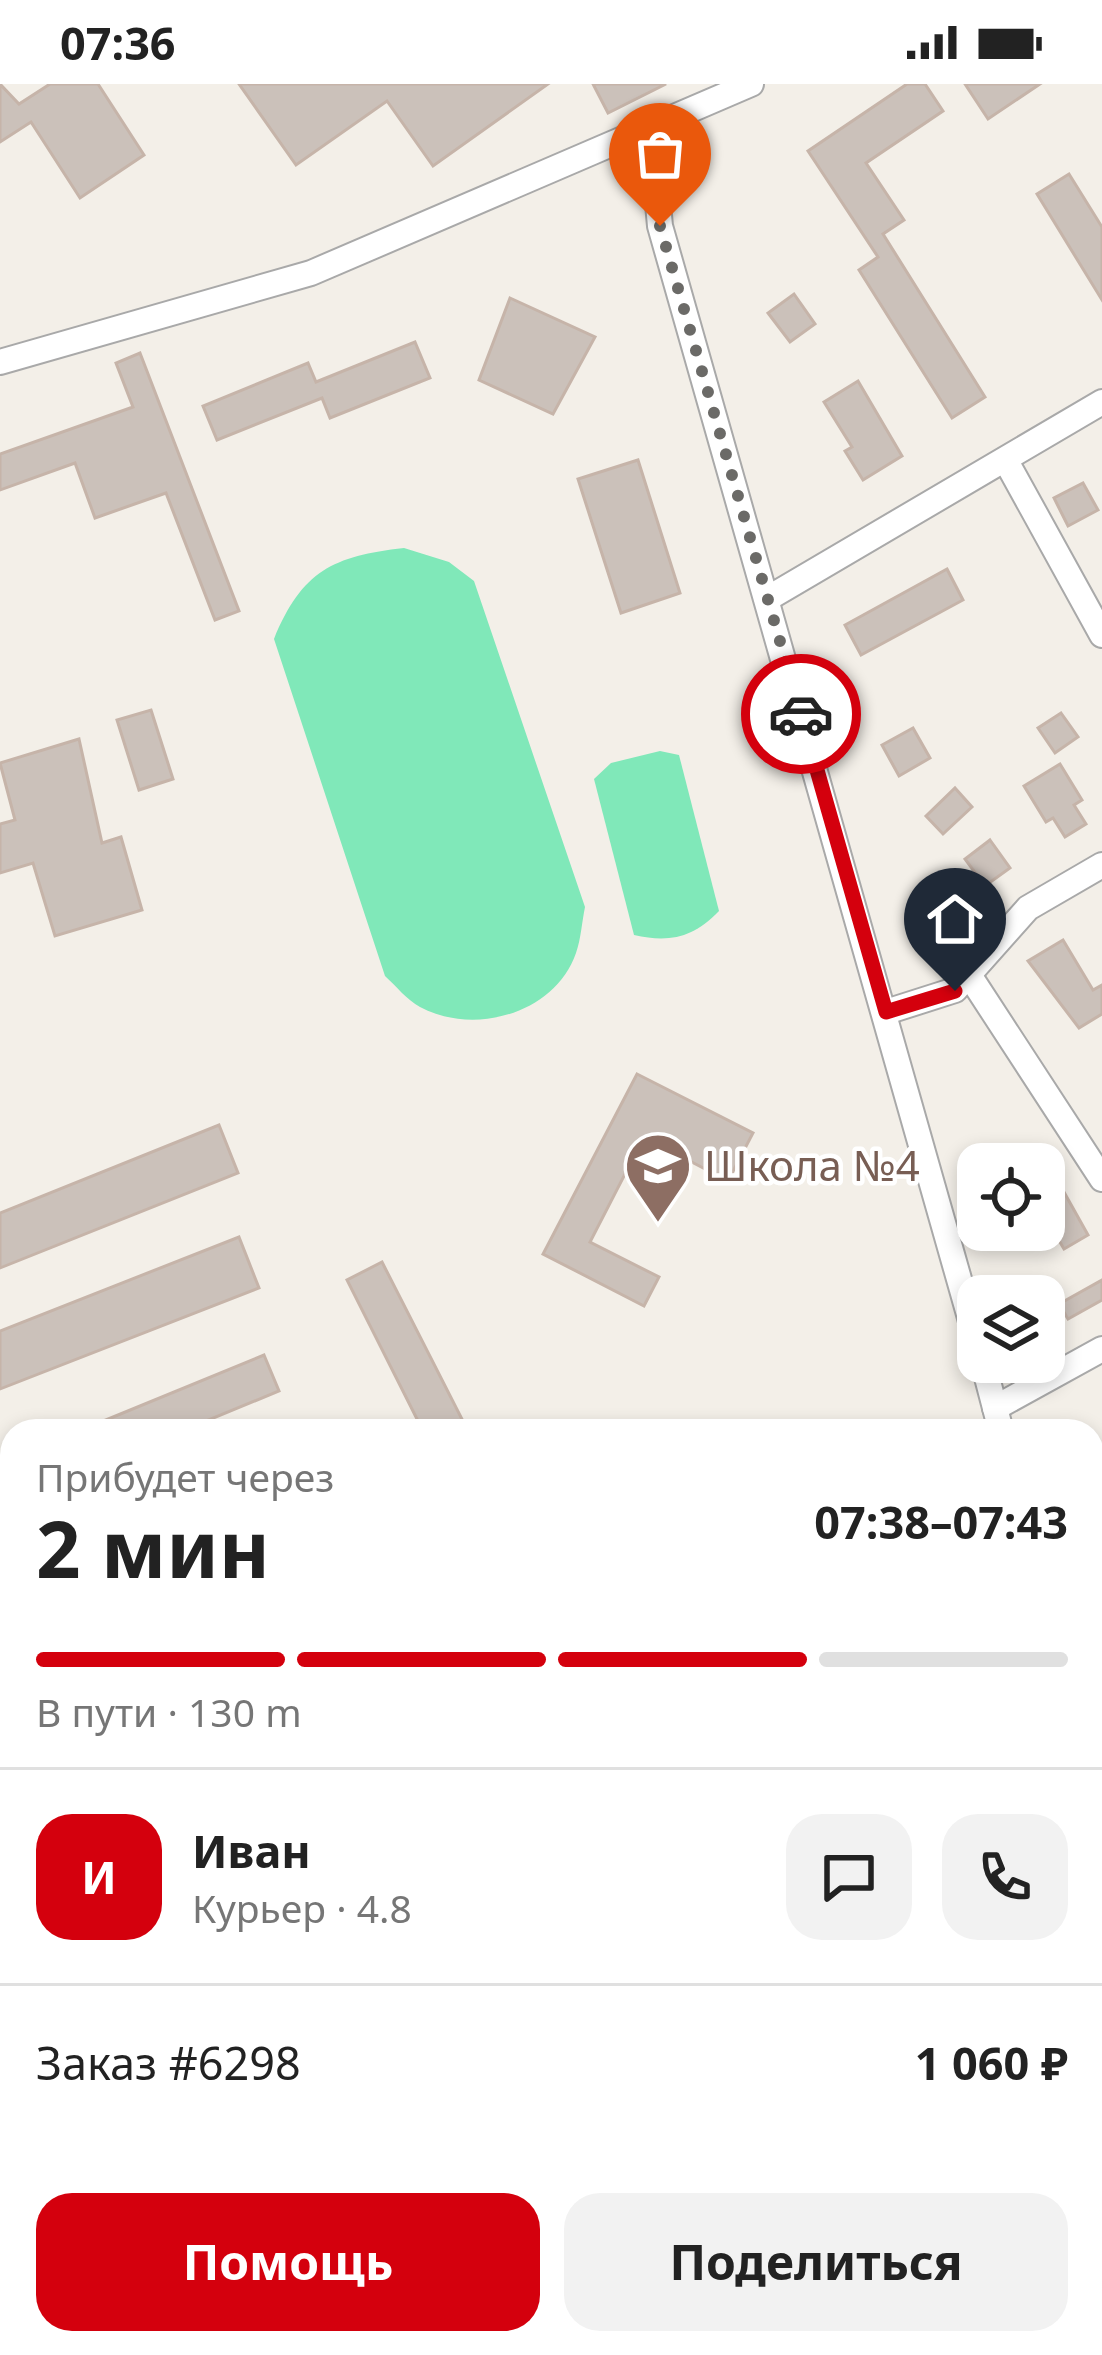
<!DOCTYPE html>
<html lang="ru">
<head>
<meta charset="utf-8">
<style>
	:root { --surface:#fff; --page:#f2f2f2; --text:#222; --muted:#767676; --line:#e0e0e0; --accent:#d4000d }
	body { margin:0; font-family:"Noto Sans",sans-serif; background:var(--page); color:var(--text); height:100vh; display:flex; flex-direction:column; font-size:45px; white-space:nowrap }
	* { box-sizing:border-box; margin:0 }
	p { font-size:39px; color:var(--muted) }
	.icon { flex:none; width:66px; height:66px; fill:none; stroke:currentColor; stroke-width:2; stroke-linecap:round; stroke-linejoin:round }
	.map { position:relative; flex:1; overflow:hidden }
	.details { position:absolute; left:0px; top:1335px; width:1104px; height:936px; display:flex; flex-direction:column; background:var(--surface); border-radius:36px 36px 0 0; box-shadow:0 6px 18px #0003 }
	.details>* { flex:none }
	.tools { position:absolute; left:957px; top:1059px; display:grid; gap:24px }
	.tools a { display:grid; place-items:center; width:108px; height:108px; border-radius:24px; background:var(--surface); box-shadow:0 6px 18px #0003; font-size:60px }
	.pin { position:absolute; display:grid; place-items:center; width:102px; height:102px; color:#fff; margin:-123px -51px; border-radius:50% 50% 50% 0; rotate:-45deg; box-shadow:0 0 12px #0007 }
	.pin .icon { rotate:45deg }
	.courier { position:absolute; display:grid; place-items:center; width:120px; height:120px; margin:-60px; border:9px solid #d4000d; border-radius:50%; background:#fff; color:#222; box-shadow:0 3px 15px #0007 }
	.overview em { font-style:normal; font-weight:700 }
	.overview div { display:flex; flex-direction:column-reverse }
	.overview { display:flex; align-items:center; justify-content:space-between; height:204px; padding:0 36px }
	h1 { font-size:78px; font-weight:700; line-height:90px }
	.bar { display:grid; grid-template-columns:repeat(4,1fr); gap:18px 12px; align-content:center; height:144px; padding:0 36px }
	.bar i { height:15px; border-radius:9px; background:var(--line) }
	.bar .selected { background:var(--accent) }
	.bar p { grid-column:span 4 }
	.line { display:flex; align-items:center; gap:30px; padding:0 36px; border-top:3px solid var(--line) }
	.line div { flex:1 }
	.round { display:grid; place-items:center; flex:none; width:126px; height:126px; border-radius:36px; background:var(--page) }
	.action { display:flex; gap:24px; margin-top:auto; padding:24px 36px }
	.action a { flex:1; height:138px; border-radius:36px; background:var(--accent); color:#fff; font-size:48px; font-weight:700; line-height:138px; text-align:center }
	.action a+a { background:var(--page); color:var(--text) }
	.status { display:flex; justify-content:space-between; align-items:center; height:84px; padding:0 60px; background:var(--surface); direction:ltr }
	.status svg { height:33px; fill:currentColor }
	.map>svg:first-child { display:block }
	.pitch { fill:#80e8b9 }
	.building { fill:#cbc1ba; stroke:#c6b4a9; stroke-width:3 }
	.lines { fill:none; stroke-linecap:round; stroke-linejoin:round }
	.minor-casing { stroke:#a9a9a9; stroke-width:28 }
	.minor { stroke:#fff; stroke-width:24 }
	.done { stroke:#6b6a67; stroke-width:12; stroke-dasharray:0 21.6 }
	.route { stroke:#d4000d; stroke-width:15 }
	.labels { text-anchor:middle; stroke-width:9; stroke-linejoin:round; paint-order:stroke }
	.education-label { font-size:42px; fill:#785e54; stroke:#fff; text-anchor:start }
</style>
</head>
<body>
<div class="status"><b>07:36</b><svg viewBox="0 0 49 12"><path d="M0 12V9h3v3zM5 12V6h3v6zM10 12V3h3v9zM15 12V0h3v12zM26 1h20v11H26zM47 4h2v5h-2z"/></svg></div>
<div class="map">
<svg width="1102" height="2271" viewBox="0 0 1102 2271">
	<rect width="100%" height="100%" fill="#f3efe8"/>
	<g class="pitch">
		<path d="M404 464 449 478 474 497 585 823C582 837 581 855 576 869 555 930 474 952 420 923 407 916 396 902 385 892L274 555C302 487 333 472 404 464Z"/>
		<path d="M660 667 679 671 719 827C693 854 669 859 634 851L594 695 611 679Z"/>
	</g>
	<g class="building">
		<path d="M0 0 19 20 50 0H98L144 71 80 114 31 38 0 58Z"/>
		<path d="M239 0H548L433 82 387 17 296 81Z"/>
		<path d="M593 0H666L608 29Z"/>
		<path d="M907 0H925L943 27 866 79 904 136 883 150 985 313 952 334 859 186 878 173 808 67Z"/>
		<path d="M965 0H1040L988 35Z"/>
		<path d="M1069 90 1102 143V216L1037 110Z"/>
		<path d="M794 210 815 240 790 258 768 229Z"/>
		<path d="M510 214 595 253 553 330 479 296Z"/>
		<path d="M415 258 430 294 330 334 322 314 217 356 203 322 308 279 316 298Z"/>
		<path d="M140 269 239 527 215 536 166 409 95 434 75 379 0 406V370L133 323 116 279Z"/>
		<path d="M858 297 902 372 863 396 845 367 852 363 824 318Z"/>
		<path d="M638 376 680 509 621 529 578 395Z"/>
		<path d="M1083 399 1098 426 1068 442 1054 414Z"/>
		<path d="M947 485 963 516 861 571 845 541Z"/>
		<path d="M151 626 173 695 139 706 117 636Z"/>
		<path d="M1061 629 1078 653 1055 669 1038 644Z"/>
		<path d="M913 644 930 674 899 692 882 661Z"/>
		<path d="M79 655 102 759 121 753 142 826 55 852 33 779 0 789V740L15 736 0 679Z"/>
		<path d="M1060 680 1082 716 1074 721 1086 740 1065 753 1053 734 1046 738 1024 702Z"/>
		<path d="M955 704 972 723 943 750 926 732Z"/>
		<path d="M990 756 1010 784 985 802 965 775Z"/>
		<path d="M1063 856 1093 906 1102 901V930L1079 944 1028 877Z"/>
		<path d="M637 990 753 1049 728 1097 644 1053 590 1158 659 1193 644 1222 543 1170Z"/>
		<path d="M219 1041 238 1089 0 1184V1129Z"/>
		<path d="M1055 1092 1088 1151 1064 1165 1044 1131V1099Z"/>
		<path d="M239 1153 259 1204 0 1305V1247Z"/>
		<path d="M382 1178 468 1347H423L347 1196Z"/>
		<path d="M1102 1196V1216L1068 1235 1059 1220Z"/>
		<path d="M264 1271 279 1307 182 1347H79Z"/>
	</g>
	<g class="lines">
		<g class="minor-casing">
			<g id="minor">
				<path d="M651 43 660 142 978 1262"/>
				<path d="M0 278 311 189 751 0"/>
				<path d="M1006 377 1102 551"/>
				<path d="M767 515 1102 318"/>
				<path d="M971 894 1102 1095"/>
				<path d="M886 928 955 906 1028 824 1102 781"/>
				<path d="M983 1278 1001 1347"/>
				<path d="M995 1324 1102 1265"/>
				<path d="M1092 1685 1102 1721"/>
				<path d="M0 2081 12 2077"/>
				<path d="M87 2259 90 2271"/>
			</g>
		</g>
		<use href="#minor" class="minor"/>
	</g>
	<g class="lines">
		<path class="done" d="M660 142 801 630"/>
		<path class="route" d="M801 630 886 928 955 907"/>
	</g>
	<defs>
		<g id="school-pin" transform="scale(3.45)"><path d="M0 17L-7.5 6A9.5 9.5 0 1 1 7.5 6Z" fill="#8d6e63" stroke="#fff"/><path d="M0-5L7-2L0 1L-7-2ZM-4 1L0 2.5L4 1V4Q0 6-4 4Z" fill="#fff"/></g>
	</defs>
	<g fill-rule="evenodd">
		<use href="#school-pin" x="658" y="1082"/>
	</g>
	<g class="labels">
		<g class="education-label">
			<text x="704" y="1097">Школа №4</text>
		</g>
	</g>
</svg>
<div class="tools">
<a><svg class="icon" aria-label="locate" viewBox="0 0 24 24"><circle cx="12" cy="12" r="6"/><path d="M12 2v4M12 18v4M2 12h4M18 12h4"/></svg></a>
<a><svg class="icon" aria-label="layers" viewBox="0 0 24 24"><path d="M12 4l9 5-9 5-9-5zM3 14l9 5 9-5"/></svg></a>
</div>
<div class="pin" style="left:660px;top:142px;background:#ea580c"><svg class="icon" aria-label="bag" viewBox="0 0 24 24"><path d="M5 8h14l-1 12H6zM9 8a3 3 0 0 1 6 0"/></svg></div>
<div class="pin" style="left:955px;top:907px;background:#1f2937"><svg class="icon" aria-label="home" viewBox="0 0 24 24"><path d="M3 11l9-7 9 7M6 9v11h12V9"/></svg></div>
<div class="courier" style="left:801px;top:630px"><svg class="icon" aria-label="car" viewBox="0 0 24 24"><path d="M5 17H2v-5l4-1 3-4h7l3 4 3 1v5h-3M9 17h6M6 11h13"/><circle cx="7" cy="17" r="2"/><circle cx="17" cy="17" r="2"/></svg></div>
<section class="details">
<div class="overview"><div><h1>2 мин</h1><p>Прибудет через</p></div><em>07:38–07:43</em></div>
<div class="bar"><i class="selected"></i><i class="selected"></i><i class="selected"></i><i></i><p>В пути · 130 m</p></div>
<div class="line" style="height:216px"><b class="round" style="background:var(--accent);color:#fff">И</b><div><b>Иван</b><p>Курьер · 4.8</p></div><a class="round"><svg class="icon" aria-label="chat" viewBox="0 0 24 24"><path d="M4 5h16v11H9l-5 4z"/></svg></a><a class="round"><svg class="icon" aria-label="phone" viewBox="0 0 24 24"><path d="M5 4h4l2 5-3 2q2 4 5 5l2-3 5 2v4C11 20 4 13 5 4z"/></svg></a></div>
<div class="line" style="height:156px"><div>Заказ #6298</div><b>1 060 ₽</b></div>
<div class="action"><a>Помощь</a><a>Поделиться</a></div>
</section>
</div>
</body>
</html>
